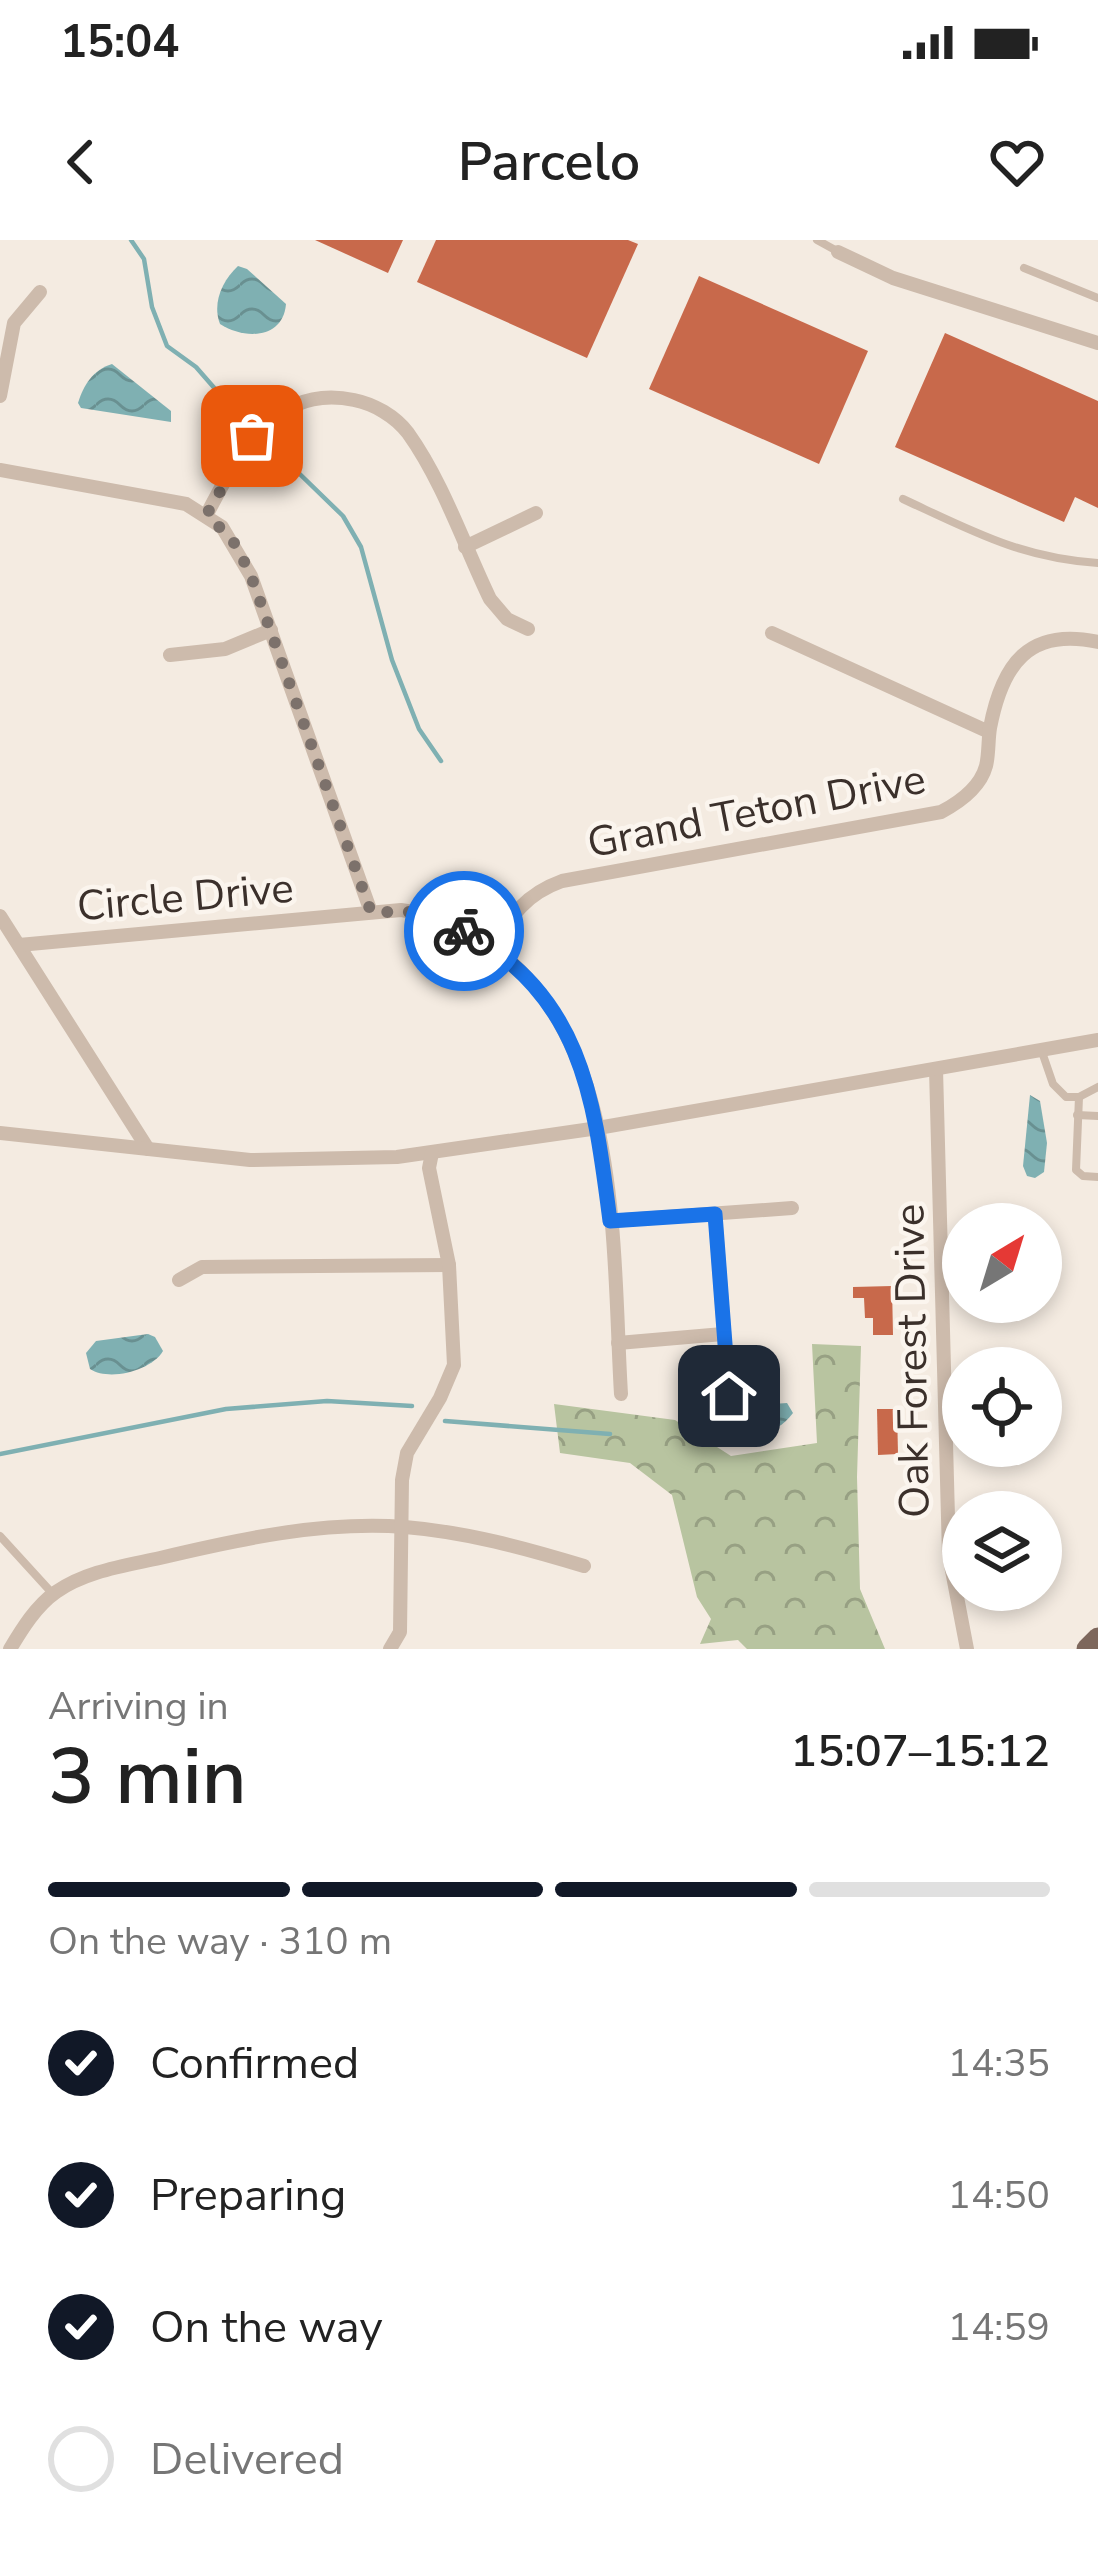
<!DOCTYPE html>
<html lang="en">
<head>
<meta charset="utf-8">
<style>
	:root { --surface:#fff; --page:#f6f6f6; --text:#222; --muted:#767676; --line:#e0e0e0; --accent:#111827 }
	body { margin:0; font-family:"Nunito Sans",sans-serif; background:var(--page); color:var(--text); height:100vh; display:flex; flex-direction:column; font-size:45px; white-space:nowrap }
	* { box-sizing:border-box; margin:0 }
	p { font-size:39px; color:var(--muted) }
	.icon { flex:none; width:66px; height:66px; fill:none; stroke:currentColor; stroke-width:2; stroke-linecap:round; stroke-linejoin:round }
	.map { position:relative; height:1409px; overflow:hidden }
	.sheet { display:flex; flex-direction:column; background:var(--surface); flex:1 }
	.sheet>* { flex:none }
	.needle { width:78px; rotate:38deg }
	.fabs { position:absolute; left:942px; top:963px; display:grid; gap:24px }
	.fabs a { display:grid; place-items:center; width:120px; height:120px; border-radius:50%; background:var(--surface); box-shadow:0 6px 18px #0003; font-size:60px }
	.pin { position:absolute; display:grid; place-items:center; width:102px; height:102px; color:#fff; margin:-51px; border-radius:24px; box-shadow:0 6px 18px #0006 }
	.courier { position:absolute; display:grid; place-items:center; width:120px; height:120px; margin:-60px; border:9px solid #1a73e8; border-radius:50%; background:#fff; color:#222; box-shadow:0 3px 15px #0007 }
	.head em { font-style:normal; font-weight:600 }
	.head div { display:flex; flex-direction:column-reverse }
	.head { display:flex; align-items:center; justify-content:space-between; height:204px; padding:0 48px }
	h1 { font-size:78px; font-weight:600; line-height:90px }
	.bar { display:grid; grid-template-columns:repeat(4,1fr); gap:18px 12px; align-content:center; height:144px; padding:0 48px }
	.bar i { height:15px; border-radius:9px; background:var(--line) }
	.bar .selected { background:var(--accent) }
	.bar p { grid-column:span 4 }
	ol { padding:0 48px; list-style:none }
	li { display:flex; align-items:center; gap:36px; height:132px }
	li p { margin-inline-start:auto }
	li .icon { padding:12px; border-radius:50%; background:var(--accent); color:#fff; stroke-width:4 }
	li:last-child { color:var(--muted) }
	li i { width:66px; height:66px; border:6px solid var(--line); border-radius:50% }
	.status { display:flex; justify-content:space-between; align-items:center; height:84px; padding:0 60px; background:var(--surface); direction:ltr }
	.status svg { height:33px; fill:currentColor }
	header { display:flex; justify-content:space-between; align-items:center; height:156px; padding:0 48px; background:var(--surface); font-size:54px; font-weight:600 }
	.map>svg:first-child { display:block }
	.forest { fill:url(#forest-crowns) }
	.water { fill:url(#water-waves) }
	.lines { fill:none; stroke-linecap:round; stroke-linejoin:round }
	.stream { stroke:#7fb0b2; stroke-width:4.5 }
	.building { fill:#c8694b }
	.service { stroke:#cdbbac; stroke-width:8 }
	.minor { stroke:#cdbbac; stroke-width:14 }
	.primary { stroke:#7d675c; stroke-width:21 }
	.done { stroke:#7c716b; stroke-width:12; stroke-dasharray:0 21.6 }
	.route { stroke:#1a73e8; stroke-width:15 }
	.labels { text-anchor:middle; stroke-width:9; stroke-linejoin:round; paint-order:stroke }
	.street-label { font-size:42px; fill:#3b302b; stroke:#fbf5ee }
</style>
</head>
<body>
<div class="status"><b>15:04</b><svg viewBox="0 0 49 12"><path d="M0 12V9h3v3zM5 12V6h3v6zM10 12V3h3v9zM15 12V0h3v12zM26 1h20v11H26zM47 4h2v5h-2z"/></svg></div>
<header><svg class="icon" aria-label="back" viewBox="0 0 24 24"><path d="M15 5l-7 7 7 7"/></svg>Parcelo<svg class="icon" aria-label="heart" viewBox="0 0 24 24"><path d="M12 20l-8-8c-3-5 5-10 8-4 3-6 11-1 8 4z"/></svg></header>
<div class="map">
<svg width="1098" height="1409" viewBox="0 0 1098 1409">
	<defs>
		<pattern id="forest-crowns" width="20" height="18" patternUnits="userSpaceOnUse" patternTransform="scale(3)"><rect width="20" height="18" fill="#b8c4a0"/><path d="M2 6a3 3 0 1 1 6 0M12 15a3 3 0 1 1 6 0" fill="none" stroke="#97a083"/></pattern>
		<pattern id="water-waves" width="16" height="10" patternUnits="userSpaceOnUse" patternTransform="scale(3)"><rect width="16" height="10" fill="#7fb0b2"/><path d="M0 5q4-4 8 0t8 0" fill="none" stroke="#699091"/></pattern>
	</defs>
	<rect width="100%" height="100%" fill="#f4ebe1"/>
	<path class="forest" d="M812 1104 861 1106 857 1237 860 1349 885 1409H747L738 1400 700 1404 711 1379 697 1357 672 1255 630 1223 560 1213 554 1164 675 1180 731 1216 817 1203Z"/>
	<g class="water">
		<path d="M238 26 247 29 286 64C283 99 245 100 220 84 212 63 222 41 238 26Z"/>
		<path d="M112 124 171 171V182L81 168 78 163C84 144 93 130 112 124Z"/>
		<path d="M1030 855 1040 861 1047 903 1044 932 1035 938 1027 936 1023 926Z"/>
		<path d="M148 1094 155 1097 163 1111C152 1130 110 1142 90 1129L86 1113 96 1101Z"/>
		<path d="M787 1163 793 1173C773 1199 745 1202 724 1174L732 1167Z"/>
	</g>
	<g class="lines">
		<g class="stream">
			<path d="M131 0 144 19 152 67 167 106 196 127 237 174"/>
			<path d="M275 210 343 276 361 307 392 420 419 489 441 521"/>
			<path d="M445 1181 610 1194"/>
			<path d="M0 1214 226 1169 327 1161 412 1166"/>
		</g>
	</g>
	<g class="building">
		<path d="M315 0H403L388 33Z"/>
		<path d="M436 0H628L638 4 587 118 417 42Z"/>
		<path d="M699 36 868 111 819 224 649 149Z"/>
		<path d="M945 93 1098 161V268L1075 257 1064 282 895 207Z"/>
		<path d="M892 1046 893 1095H873V1078H865L864 1058H853V1047Z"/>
		<path d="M877 1169H897L898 1214 878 1215Z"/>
	</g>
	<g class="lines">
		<g class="service">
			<path d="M817 0 837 11"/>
			<path d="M1024 28 1098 58"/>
			<path d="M903 259C972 291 1021 318 1098 323"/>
			<path d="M1042 812 1053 844 1066 857H1079L1098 847"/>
			<path d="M1079 857 1076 930 1083 936 1098 937"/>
			<path d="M1077 875 1098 876"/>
			<path d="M0 1296 52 1353"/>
		</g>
		<g class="minor">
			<path d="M838 12 893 38 1098 103"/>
			<path d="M0 156 14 83 40 52"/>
			<path d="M0 230 186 264 222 287 251 336 371 672"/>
			<path d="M207 274C238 215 274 143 354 160 374 164 395 176 408 193 443 242 464 305 490 359L507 379 528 389"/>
			<path d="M465 307 536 273"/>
			<path d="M772 393 989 492"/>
			<path d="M170 415 225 409 271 390"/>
			<path d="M0 676 148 909"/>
			<path d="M19 705 401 670C431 674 453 684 478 699 624 781 612 1008 621 1154"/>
			<path d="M494 707C511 675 526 654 562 641L941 572C960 562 980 548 986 526 989 514 988 500 990 488 1002 425 1028 387 1098 402"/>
			<path d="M936 829 949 1315 967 1409"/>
			<path d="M0 893 250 920 397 917 598 888 1098 800"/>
			<path d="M715 974 729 1156"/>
			<path d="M610 981 792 968"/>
			<path d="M179 1040 202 1027 449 1025"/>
			<path d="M618 1103 723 1094"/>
			<path d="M10 1409C22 1389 36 1366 56 1352 86 1331 124 1326 160 1318 240 1299 322 1281 405 1287 466 1292 525 1308 584 1326"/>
			<path d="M390 1409 400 1392 402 1240 407 1213 440 1158 454 1125 449 1025 429 928 432 913"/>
		</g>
		<path class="primary" d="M1087 1409 1098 1398"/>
	</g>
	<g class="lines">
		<path class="done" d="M252 196 207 274 236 305 251 336 371 672H420L464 691"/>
		<path class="route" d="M464 691C583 757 594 858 610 981L715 974 729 1156"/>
	</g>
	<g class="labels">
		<g class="street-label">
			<text transform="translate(756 570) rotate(-11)" y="15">Grand Teton Drive</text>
			<text transform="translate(185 656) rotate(-5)" y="15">Circle Drive</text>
			<text transform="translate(911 1121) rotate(-91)" y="15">Oak Forest Drive</text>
		</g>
	</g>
</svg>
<div class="fabs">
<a><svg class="needle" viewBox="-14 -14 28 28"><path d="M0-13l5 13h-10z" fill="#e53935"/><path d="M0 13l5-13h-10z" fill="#767676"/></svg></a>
<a><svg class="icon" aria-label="locate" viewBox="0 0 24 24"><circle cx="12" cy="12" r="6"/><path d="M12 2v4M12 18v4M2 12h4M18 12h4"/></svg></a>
<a><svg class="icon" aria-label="layers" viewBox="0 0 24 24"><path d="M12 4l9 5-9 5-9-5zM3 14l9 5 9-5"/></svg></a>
</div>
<div class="pin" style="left:252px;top:196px;background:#ea580c"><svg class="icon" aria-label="bag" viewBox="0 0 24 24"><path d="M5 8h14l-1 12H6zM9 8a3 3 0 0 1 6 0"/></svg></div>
<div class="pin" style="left:729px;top:1156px;background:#1f2937"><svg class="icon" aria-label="home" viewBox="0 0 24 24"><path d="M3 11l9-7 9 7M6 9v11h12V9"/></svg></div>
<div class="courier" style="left:464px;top:691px"><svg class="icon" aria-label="bike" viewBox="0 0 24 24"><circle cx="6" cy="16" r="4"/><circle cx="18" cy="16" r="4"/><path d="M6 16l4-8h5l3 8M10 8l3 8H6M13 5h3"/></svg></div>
</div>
<section class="sheet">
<div class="head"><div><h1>3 min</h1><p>Arriving in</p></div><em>15:07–15:12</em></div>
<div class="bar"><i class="selected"></i><i class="selected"></i><i class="selected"></i><i></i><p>On the way · 310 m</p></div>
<ol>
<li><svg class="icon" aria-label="check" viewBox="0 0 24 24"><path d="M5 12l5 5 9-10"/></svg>Confirmed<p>14:35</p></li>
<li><svg class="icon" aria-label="check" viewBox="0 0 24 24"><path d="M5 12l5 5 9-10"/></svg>Preparing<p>14:50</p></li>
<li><svg class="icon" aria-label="check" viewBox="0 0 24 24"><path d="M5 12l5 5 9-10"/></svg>On the way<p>14:59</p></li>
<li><i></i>Delivered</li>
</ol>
</section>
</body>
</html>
